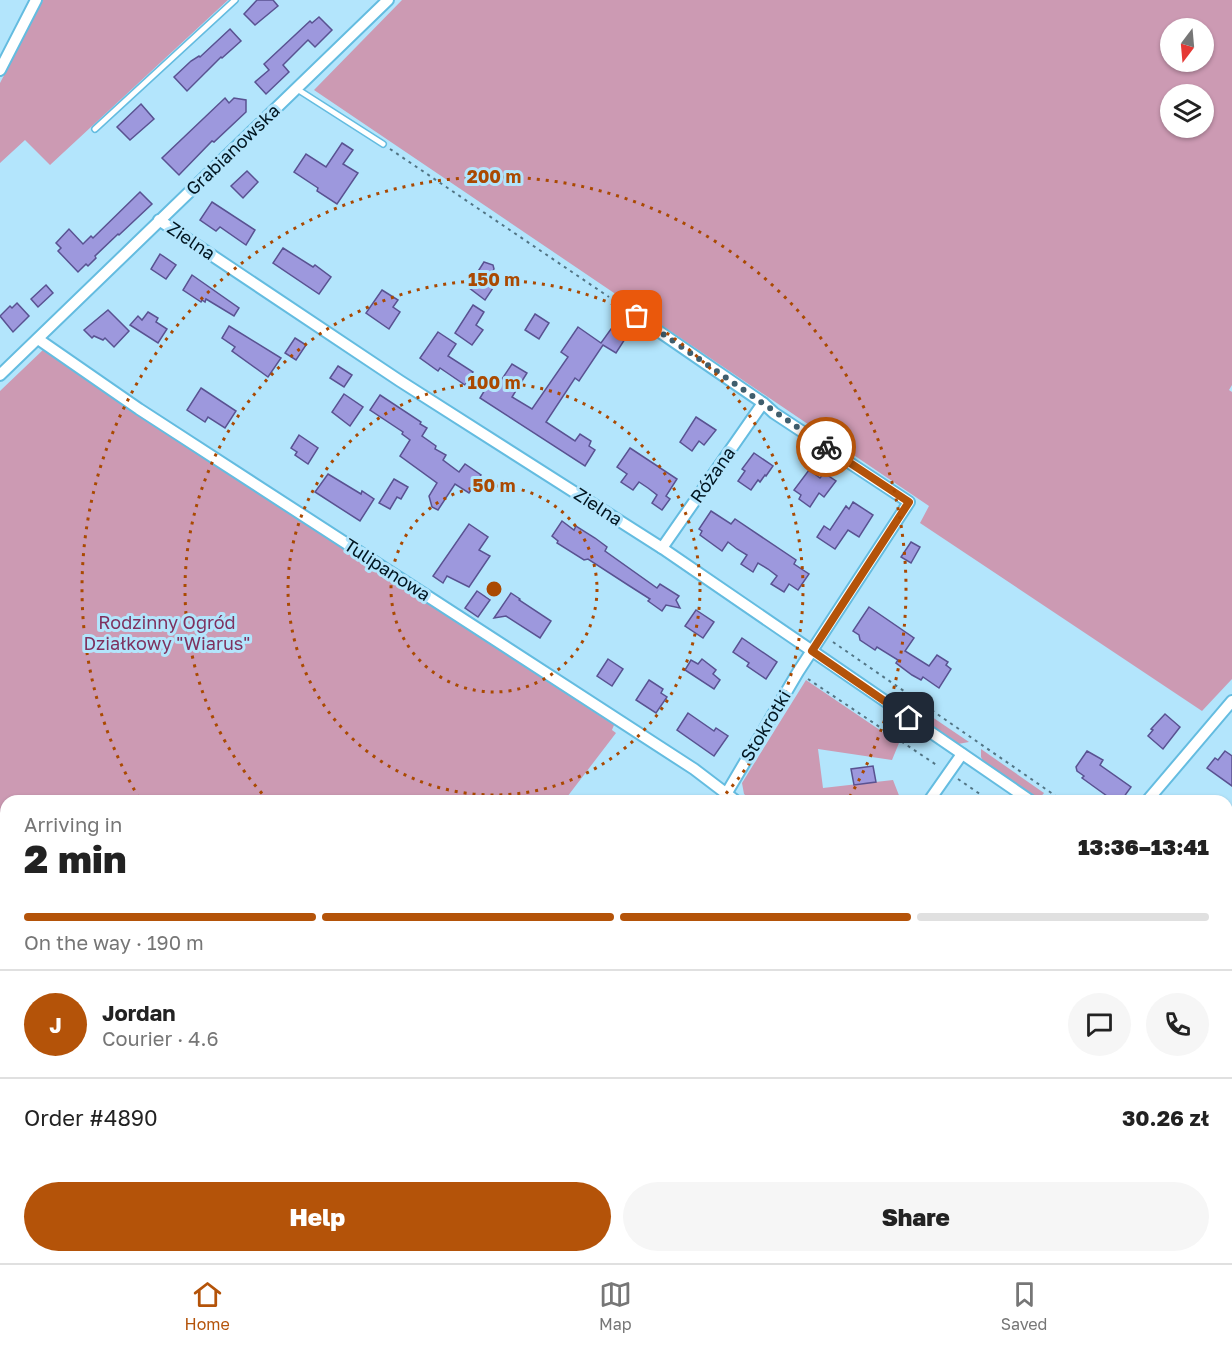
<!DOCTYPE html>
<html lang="en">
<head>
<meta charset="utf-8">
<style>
	:root { --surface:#fff; --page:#f6f6f6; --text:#222; --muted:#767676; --line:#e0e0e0; --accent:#b45309 }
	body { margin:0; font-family:"Golos Text",sans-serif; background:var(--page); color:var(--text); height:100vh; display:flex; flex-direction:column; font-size:22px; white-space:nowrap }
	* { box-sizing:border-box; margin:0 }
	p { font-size:20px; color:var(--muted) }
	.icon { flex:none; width:33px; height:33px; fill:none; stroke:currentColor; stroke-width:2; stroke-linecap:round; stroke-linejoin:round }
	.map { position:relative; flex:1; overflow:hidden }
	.details { position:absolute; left:0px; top:795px; width:1233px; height:468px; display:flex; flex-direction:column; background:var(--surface); border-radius:18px 18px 0 0; box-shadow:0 2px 4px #0004 }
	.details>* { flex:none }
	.needle { width:39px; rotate:196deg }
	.controls { position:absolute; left:1160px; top:18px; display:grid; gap:12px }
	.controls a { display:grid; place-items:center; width:54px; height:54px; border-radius:50%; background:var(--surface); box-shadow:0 2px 4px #0004; font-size:30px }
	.pin { position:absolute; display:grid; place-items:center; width:51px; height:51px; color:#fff; margin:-26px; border-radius:12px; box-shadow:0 3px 9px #0006 }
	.courier { position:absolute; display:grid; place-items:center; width:60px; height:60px; margin:-30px; border:4px solid #b45309; border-radius:50%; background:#fff; color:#222; box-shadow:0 2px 8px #0007 }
	.summary em { font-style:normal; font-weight:800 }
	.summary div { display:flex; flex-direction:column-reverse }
	.summary { display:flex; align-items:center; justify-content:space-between; height:102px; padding:0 24px }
	h1 { font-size:39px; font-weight:800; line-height:45px }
	.bar { display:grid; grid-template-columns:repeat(4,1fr); gap:9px 6px; align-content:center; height:72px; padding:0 24px }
	.bar i { height:8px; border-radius:4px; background:var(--line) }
	.bar .active { background:var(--accent) }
	.bar p { grid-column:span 4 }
	.line { display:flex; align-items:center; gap:15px; padding:0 24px; border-top:2px solid var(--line) }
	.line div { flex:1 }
	.round { display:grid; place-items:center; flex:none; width:63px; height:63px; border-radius:32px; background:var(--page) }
	.cta { display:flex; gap:12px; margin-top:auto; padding:12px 24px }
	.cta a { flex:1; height:69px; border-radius:36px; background:var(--accent); color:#fff; font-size:24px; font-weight:800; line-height:69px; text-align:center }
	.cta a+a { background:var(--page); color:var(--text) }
	.tabs { display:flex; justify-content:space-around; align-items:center; height:84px; border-top:2px solid var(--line); background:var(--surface); font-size:16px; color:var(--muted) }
	.tabs a { display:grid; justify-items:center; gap:3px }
	.tabs .active { color:var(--accent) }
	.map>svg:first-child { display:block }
	.green { fill:#cc9ab3; fill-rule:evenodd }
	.building { fill:#9d98dd; stroke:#595291; stroke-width:1.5 }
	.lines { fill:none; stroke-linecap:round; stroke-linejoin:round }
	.service-casing { stroke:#64bce0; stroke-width:8 }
	.minor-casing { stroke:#64bce0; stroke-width:14 }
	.path { stroke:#527585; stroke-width:2; stroke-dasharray:3 4.5; stroke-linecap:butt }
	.service { stroke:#fff; stroke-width:5 }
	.minor { stroke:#fff; stroke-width:10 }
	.done { stroke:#3f5e6d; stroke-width:6; stroke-dasharray:0 10.8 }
	.route { stroke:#b45309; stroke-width:8 }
	.ring { fill:none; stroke:#aa4901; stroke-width:3; stroke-dasharray:3 6 }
	.labels { text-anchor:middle; stroke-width:6; stroke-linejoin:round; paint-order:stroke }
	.street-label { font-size:18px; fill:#001520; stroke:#b3e5fc }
	.park-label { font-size:18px; fill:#7e315e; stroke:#b3e5fc }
	.centre { fill:#aa4901; stroke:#b3e5fc; stroke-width:3 }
	.ring-label { font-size:18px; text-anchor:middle; font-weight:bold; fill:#aa4901; stroke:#b3e5fc; stroke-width:6; stroke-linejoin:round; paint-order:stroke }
</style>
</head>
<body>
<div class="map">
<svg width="1232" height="1263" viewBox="0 0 1232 1263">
	<rect width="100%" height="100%" fill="#b3e5fc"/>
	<g class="green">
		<path d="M43 0H228L50 165 25 140 0 163V83Z"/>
		<path d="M402 0H1232V385L1229 390 1232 392V679L1202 711 920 523 929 506 314 90ZM1170 28H1203V62H1170ZM1170 94H1203V128H1170Z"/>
		<path d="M45 348 164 432 614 725 612 730 616 733 564 801H6V873L0 869V391Z"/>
		<path d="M806 680 899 743 892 760 818 749 823 788 893 780 900 798 893 801H747L749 798 744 794 742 783Z"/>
		<path d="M907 700 969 742 958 744 904 708Z"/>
		<path d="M981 749 1044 793 1039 799 983 761 981 757Z"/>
		<path d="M1232 1083V1263H1089L1091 1257H1227V1088Z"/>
	</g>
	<g class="building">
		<path d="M257 0H273L278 6 255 25 244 14Z"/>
		<path d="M319 17 332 30 315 47 308 40 283 65 289 72 266 94 255 82 269 70 264 64 310 21 312 23Z"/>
		<path d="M230 29 241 41 222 58 221 57 187 91 174 77 191 61 199 56 200 57Z"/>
		<path d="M225 98 229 103 234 98 246 100V112L214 142 212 141 179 175 162 158Z"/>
		<path d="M141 104 154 119 130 140 117 127Z"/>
		<path d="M342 143 353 150 343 164 358 173 337 204 317 191 318 188 294 172 306 154 326 167Z"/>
		<path d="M247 171 258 182 243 198 231 186Z"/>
		<path d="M140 192 152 204 119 235 118 234 95 256 96 258 88 266 86 264 78 272 58 251 61 248 56 243 69 229 83 244 91 236 93 238Z"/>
		<path d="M212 202 255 230 246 245 220 227 216 231 200 220Z"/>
		<path d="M283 248 313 267 315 265 331 277 319 294 273 263Z"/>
		<path d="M160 254 176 265 166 279 151 269Z"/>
		<path d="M484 262 493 265 494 269 490 276 497 282 485 300 468 287Z"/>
		<path d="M192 275 239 308 234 316 206 299 205 302 202 300 201 302 183 290Z"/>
		<path d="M46 285 53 293 38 307 31 299Z"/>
		<path d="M382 290 398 300 393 307 400 312 389 329 366 313Z"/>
		<path d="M17 303 29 316 13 332 0 316 10 306 12 308Z"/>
		<path d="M473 305 484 312 476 325 483 330 472 345 455 333Z"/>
		<path d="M108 310 129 331 114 347 105 338 103 340 94 336 92 338 84 330Z"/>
		<path d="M148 312 158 318 156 322 167 329 158 343 130 325 138 316 142 320Z"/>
		<path d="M535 314 549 323 539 339 525 330Z"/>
		<path d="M229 326 281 358 268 377 232 351 235 347 222 338Z"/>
		<path d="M578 327 601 343 611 329 625 339 616 353 603 345 579 381 575 378 546 422 575 441 580 434 591 441 589 446 595 450 585 466 480 398 489 383 496 388 512 364 527 373 512 397 532 409 568 357 561 352Z"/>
		<path d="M438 332 456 344 448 356 473 372 465 385 440 368 438 371 420 358Z"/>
		<path d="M295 338 306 345 296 360 285 353Z"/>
		<path d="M338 366 352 375 344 387 330 378Z"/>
		<path d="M201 388 236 411 225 428 208 417 205 422 187 410Z"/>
		<path d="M344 394 363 407 350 426 332 412Z"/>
		<path d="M380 395 421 422 420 424 427 428 422 436 436 446 435 449 446 455 443 460 459 472 465 464 481 475 469 493 455 484 438 510 432 507 429 496 437 483 400 456 410 440 402 434 403 432 370 410Z"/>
		<path d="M696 417 716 430 704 445 699 441 692 451 680 442Z"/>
		<path d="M299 435 318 448 308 464 295 455 297 452 291 448Z"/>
		<path d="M630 448 677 479 666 496 670 499 662 510 652 503 657 495 648 488 639 482 633 490 621 482 627 474 617 467Z"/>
		<path d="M754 453 773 466 766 476 765 475 760 482 758 480 751 490 738 481 745 471 742 469Z"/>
		<path d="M809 470 820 478 824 473 836 481 824 497 819 493 810 507 799 499 801 495 794 490Z"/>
		<path d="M328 474 361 494 362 491 374 499 360 521 315 492Z"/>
		<path d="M394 479 408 487 401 499 397 497 390 509 379 503Z"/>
		<path d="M853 502 873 515 859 537 848 530 835 549 817 537 824 526 830 530 846 506 849 509Z"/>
		<path d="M711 511 731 524 735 519 796 560 794 564 809 574 798 590 789 584 784 592 771 584 777 576 768 569 758 563 753 572 741 564 747 555 737 549 728 542 722 551 700 535 702 531 699 529Z"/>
		<path d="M562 521 574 530 576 526 595 538 607 547 605 551 657 588 660 584 679 596 676 600 680 608 666 605 662 611 648 601 650 599 628 585 588 559 584 560 557 543 558 541 552 536Z"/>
		<path d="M469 524 488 537 479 550 490 556 469 587 447 576 443 583 433 576Z"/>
		<path d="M911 542 920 547 911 563 901 557Z"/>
		<path d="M477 591 490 600 478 617 465 608Z"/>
		<path d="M511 593 520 599 519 600 551 621 540 638 506 616 494 618Z"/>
		<path d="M869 607 914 638 905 651 929 666 937 655 948 662 946 665 951 669 939 688 923 677 921 680 912 675 896 663 898 660 877 647 875 650 860 640 859 635 853 631Z"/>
		<path d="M696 610 714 622 703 638 685 626Z"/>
		<path d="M742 638 777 662 766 679 747 666 749 663 733 652Z"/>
		<path d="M608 659 623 669 612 686 597 676Z"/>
		<path d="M702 659 716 670 713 674 720 680 714 689 685 670 691 660 698 664Z"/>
		<path d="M649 680 663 689 661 693 667 697 656 713 636 700Z"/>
		<path d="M688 713 714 731 716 728 728 736 714 756 677 730Z"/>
		<path d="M1165 714 1180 727 1163 749 1148 736 1153 730 1151 729Z"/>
		<path d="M1087 751 1103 760 1100 765 1131 787 1121 801H1114L1082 778 1084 776 1077 771 1076 767Z"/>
		<path d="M1225 751 1232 756V786L1207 768 1215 758 1218 760Z"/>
		<path d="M873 766 876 782 854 785 851 769Z"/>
	</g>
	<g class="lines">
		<g class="service-casing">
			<g id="service">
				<path d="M297 89 383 144"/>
				<path d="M95 129 235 0"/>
			</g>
		</g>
		<g class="minor-casing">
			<g id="minor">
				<path d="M0 70 36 0"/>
				<path d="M159 220 400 381 662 548 1031 801"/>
				<path d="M619 304 763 403 774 413 909 502 798 672 722 801"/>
				<path d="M38 339 139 409 694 769 736 801"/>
				<path d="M0 375 388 0"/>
				<path d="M662 548 763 403"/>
				<path d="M929 801 962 754"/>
				<path d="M1147 801 1232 701"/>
				<path d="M1227 933 1232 937"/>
				<path d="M1227 966 1232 961"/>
				<path d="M1227 1066 1232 1060"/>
				<path d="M967 1262 982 1257"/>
				<path d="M1077 1263 1080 1257"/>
			</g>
		</g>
		<g class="path">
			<path d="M390 149 609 297"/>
			<path d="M833 642 1063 801"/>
			<path d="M808 679 938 766"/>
			<path d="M958 779 990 801"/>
		</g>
		<use href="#service" class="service"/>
		<use href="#minor" class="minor"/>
	</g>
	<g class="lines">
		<path class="done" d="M637 316 826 447"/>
		<path class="route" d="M826 447 909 502 812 651 909 718"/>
	</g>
	<g class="ring">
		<circle cx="494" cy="589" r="103"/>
		<circle cx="494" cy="589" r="206"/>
		<path d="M268 800A309 309 0 1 1 720 800"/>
		<path d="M139 798A412 412 0 1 1 849 798"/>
	</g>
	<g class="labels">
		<g class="street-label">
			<text transform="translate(233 150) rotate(-44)" y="6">Grabianowska</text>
			<text transform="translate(191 241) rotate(34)" y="6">Zielna</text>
			<text transform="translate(713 475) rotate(-55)" y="6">Różana</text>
			<text transform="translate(598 507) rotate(33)" y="6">Zielna</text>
			<text transform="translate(387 570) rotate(33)" y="6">Tulipanowa</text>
			<text transform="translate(766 726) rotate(-59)" y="6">Stokrotki</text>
		</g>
		<g class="park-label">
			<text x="167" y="629">Rodzinny Ogród<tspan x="167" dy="21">Działkowy "Wiarus"</tspan></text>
		</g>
	</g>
	<circle cx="494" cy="589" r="9" class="centre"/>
	<g class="ring-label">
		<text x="494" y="183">200 m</text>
		<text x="494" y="286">150 m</text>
		<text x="494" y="389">100 m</text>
		<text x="494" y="492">50 m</text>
	</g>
</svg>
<div class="controls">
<a><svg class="needle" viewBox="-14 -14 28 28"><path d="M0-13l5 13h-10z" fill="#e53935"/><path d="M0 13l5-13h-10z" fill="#767676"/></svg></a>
<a><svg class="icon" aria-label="layers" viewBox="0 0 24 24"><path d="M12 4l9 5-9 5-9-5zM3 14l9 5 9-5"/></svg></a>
</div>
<div class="pin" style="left:637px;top:316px;background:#ea580c"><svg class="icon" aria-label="bag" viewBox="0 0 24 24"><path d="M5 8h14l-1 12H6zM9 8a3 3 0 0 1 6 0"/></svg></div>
<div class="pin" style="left:909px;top:718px;background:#1f2937"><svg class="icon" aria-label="home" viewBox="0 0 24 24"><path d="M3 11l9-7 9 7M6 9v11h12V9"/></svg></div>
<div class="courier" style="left:826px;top:447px"><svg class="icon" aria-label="bike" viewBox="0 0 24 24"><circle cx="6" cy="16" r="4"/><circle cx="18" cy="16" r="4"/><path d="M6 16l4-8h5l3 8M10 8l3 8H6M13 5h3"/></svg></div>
<section class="details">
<div class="summary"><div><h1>2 min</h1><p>Arriving in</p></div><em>13:36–13:41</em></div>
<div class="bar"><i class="active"></i><i class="active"></i><i class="active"></i><i></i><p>On the way · 190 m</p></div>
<div class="line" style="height:108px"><b class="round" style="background:var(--accent);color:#fff">J</b><div><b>Jordan</b><p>Courier · 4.6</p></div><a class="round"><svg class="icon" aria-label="chat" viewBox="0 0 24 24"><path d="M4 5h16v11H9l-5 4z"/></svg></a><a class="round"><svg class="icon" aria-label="phone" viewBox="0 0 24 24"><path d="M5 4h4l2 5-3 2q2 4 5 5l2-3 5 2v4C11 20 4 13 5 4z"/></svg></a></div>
<div class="line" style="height:78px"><div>Order #4890</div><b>30.26 zł</b></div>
<div class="cta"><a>Help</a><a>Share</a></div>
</section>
</div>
<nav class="tabs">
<a class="active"><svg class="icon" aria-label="home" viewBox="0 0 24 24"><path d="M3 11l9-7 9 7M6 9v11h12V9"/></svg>Home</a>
<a><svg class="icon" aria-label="map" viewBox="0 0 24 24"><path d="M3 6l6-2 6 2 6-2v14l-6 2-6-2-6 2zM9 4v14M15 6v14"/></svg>Map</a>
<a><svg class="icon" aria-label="saved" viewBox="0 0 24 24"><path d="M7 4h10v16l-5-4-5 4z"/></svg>Saved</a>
</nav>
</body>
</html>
